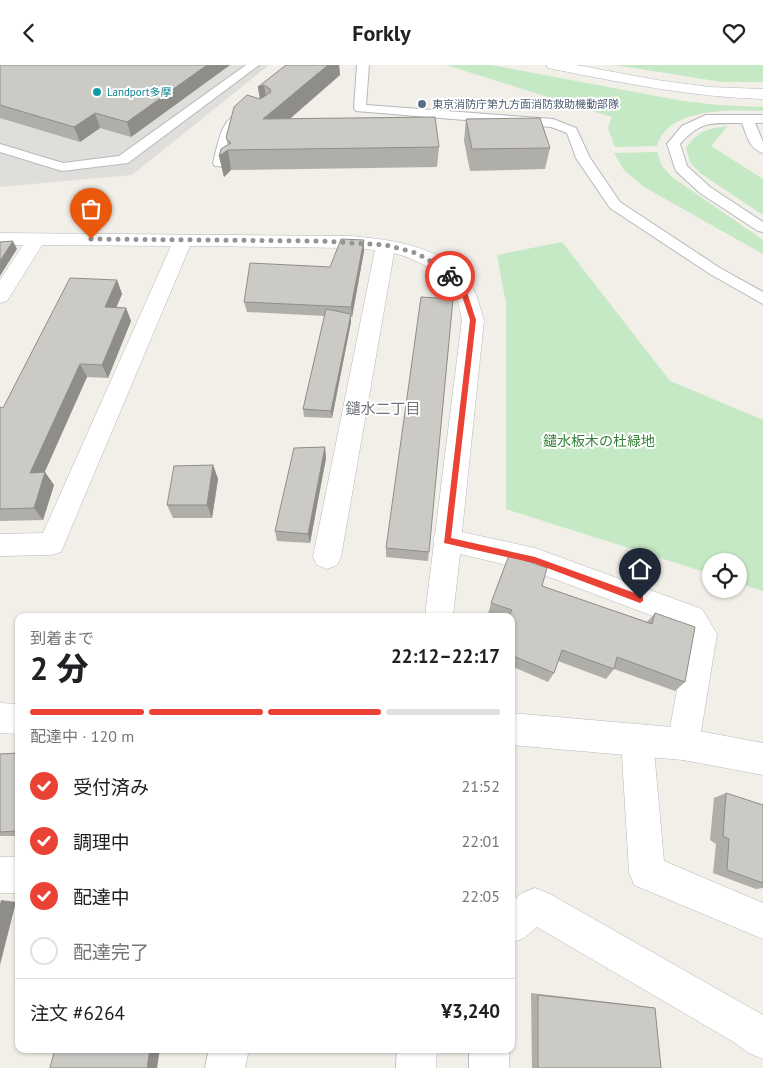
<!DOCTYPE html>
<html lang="ja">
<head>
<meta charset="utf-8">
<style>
	:root { --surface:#fff; --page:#f6f6f6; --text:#202124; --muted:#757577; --line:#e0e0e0; --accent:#ea4335 }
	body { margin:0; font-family:"PT Sans","Noto Sans JP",sans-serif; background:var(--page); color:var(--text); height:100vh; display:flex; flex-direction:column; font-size:19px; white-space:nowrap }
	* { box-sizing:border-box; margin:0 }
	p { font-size:16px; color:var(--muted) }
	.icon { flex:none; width:28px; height:28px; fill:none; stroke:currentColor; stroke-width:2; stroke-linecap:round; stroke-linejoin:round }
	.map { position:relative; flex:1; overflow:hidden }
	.side { position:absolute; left:15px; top:548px; width:500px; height:440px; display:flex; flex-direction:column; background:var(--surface); border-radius:10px; box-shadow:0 1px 4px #0004 }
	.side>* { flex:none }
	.buttons { position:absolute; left:702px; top:488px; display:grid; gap:10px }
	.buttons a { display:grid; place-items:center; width:45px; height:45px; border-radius:50%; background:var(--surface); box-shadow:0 1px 4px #0004; font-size:25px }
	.pin { position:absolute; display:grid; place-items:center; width:42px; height:42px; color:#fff; margin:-51px -21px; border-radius:50% 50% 50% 0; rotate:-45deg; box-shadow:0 0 5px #0007 }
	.pin .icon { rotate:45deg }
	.courier { position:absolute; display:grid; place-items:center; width:50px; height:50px; margin:-25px; border:4px solid #ea4335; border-radius:50%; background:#fff; color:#222; box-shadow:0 1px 6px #0007 }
	.headline em { font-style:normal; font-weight:800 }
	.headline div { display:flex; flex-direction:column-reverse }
	.headline { display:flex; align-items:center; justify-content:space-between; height:85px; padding:0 15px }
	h1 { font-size:32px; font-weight:800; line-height:38px }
	.bar { display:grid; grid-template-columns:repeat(4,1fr); gap:8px 5px; align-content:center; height:60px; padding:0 15px }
	.bar i { height:6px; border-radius:4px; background:var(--line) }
	.bar .active { background:var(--accent) }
	.bar p { grid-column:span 4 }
	.line { display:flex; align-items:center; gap:12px; padding:0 15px; border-top:1px solid var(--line) }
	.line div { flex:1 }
	ol { padding:0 15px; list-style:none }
	li { display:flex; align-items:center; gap:15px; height:55px }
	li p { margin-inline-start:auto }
	li .icon { padding:5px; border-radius:50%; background:var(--accent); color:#fff; stroke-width:4 }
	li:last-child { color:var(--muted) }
	li i { width:28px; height:28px; border:2px solid var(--line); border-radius:50% }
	header { display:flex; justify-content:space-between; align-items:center; height:65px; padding:0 15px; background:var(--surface); font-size:22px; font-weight:800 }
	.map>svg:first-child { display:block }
	.industrial { fill:#e0deda }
	.green { fill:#c5e8c5 }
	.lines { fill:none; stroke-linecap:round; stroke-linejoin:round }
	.lane-casing { stroke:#b5b8bc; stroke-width:2 }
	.street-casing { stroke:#b5b8bc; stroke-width:1 }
	.secondary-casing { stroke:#b6babf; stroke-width:1 }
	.lane { fill:#fff; fill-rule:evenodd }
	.street { fill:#fff; fill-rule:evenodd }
	.secondary { fill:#fff; fill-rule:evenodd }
	.wall { fill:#afaea9 }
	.shaded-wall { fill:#8f8d8a }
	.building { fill:#cccac5; stroke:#8f8d8a }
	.route { fill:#ea4335 }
	.done { stroke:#929495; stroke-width:5; stroke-dasharray:0 9 }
	.culture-dot { fill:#0f9aa8; stroke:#fff; stroke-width:2 }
	.service-dot { fill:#5c6f8a; stroke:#fff; stroke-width:2 }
	.labels { text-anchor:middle; stroke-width:4; stroke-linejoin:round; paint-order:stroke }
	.far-culture-label { font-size:11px; fill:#0d838f; stroke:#fff; text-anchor:start }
	.far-service-label { font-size:11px; fill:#4e5e75; stroke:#fff; text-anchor:start }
	.park-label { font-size:14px; fill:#348238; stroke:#fff }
	.neighbourhood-label { font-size:15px; fill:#70757a; stroke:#fff }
</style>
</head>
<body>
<header><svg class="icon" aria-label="back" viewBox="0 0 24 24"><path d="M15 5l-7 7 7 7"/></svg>Forkly<svg class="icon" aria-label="heart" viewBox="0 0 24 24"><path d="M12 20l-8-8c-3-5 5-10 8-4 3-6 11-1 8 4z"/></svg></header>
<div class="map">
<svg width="763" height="1003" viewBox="0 0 763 1003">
	<rect width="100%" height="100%" fill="#f1efe8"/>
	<path class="industrial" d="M0 0H269L132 110 0 122Z"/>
	<g class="green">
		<path d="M446 0H491L683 36 718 40 763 42V46C731 45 668 42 657 81L615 82 608 63 612 52Z"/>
		<path d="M615 0H763V17H722Z"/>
		<path d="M728 61 711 81 763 114V150L700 108 690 97 686 83C699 65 706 64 728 61Z"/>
		<path d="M657 87 662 101 672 112 763 175V189L644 122 624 105 614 88Z"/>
		<path d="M562 177 670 316 763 355V526L739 518V496H711V509L506 444V238L497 190Z"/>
	</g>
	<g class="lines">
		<g class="lane-casing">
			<g id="lane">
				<path d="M246 0H259L128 98 62 106 0 87V79L63 98 119 91Z"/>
				<path d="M357 0H369L366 40 553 54 576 63 590 93 620 137 720 203 763 227V239L710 209 610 143 576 93 567 68 551 62 356 46 354 43Z"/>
				<path d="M240 48 246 52 236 61 228 94 233 98 226 102 215 101 213 98C218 81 220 53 240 48Z"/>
				<path d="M706 50H763V58H755L763 77V88C749 84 747 70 742 58 712 58 701 55 680 79L687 101 710 122 763 157V167L758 166 700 128 676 106 667 79 682 61Z"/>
			</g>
		</g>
		<g class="street-casing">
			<g id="street">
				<path d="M0 168 351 171C394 175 447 181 472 222 478 231 480 244 484 255L462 467 535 483 702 544 717 569 699 679 694 690 683 695 672 690 667 679 687 571 682 562 533 506 460 489 453 551H425L434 478 433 475 435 470 462 255C460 246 458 233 453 225 440 206 416 194 394 188L341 492 337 500 327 504 317 500 313 492 375 185 351 183 190 181 61 487 51 490 0 491V469L43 468 171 181 42 180 7 236 0 238V215L23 180H0Z"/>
				<path d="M637 658 648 663 653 674 664 796 763 838V874L634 820 629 807 621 674 626 663Z"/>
				<rect x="0" y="792" width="19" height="36"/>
				<path d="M535 823 548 828 763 950V994L749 988 732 976 537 862 524 873 511 878V837L522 828Z"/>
				<path d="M209 984H249L245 1003H205Z"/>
				<rect x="469" y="984" width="40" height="19"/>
			</g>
		</g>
		<g class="secondary-casing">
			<g id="secondary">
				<path d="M546 0H576L657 15 710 22 763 24V34C692 32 623 18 553 4L548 3Z"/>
				<path d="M0 638 19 639V669L0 668Z"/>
				<path d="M511 648 683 663 763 678V710L683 695 511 680Z"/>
				<path d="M397 984H437L436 1003H396Z"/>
			</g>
		</g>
		<use href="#lane" class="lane"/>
		<use href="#street" class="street"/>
		<use href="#secondary" class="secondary"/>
	</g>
	<g class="wall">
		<path d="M0 0H230L131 72 100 63 80 77 0 53Z"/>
		<path d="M286 0H339L340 10 290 54 439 82 437 102 231 105 224 112 219 91 228 80 226 73 260 34 258 22Z"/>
		<path d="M466 54 550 83 545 104 470 106 464 76Z"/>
		<path d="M364 175V186L352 252H351V257L332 353 304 352 303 344 325 251 247 247 244 237 330 202Z"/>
		<path d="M117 215 122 229 116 242 126 243 131 256 108 313 87 312 44 407 54 420 43 455 0 456V342L3 343Z"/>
		<path d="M453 234 428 496 386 492V483Z"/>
		<path d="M325 382 326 393 310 478 277 476 275 466Z"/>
		<path d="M213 400 218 414 212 453H173L167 440Z"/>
		<path d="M542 521 647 557 655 548 685 617 675 626 614 604 606 614 558 596 554 608 548 617 511 601V551H493L488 549 491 538Z"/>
		<path d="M19 688V771H0V689Z"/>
		<path d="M726 728 763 740V823L756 824 713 808 716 779 710 775 714 733Z"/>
		<path d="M531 928 643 941 655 943 661 1003H532Z"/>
	</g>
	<g class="shaded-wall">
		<path d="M207 0H230L131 72 127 57Z"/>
		<path d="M328 0H339L340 10 266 74 263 54Z"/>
		<path d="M264 20 267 39 261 41 258 22Z"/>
		<path d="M95 48 100 63 80 77 74 62Z"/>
		<path d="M228 85 231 105 224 112 219 91Z"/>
		<path d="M364 175V186L352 252 351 242Z"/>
		<path d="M13 176 17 184 0 211V196Z"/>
		<path d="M117 215 122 229 111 255 105 242Z"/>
		<path d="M126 243 131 256 108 313 102 300Z"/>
		<path d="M351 249V257L332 353 331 346Z"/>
		<path d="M80 299 87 312 39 420 30 408Z"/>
		<path d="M325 382 326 393 310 478 308 469Z"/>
		<path d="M213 400 218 414 212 453 207 440Z"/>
		<path d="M45 407 54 420 43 455 34 443Z"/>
		<path d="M17 760 19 761V767L15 766Z"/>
		<path d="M1 835 16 837 0 900V839Z"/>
		<path d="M150 984H160L157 1003H147Z"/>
	</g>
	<g class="building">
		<path d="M0 0H207L127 57 95 48 74 62 0 40Z"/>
		<path d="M286 0H328L263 54 435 52 439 82 228 85 219 91 221 84 231 78 226 73 234 42 247 30 260 34 271 27 270 24 264 20 258 22Z"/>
		<path d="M540 53 550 83 472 84 466 54Z"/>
		<path d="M341 174 364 175 351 242 244 237 250 198 330 202Z"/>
		<path d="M13 176 0 196V177Z"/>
		<path d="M70 213 117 215 105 242 126 243 102 300 80 299 30 408 45 407 34 443 0 444V342L3 343Z"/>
		<path d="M421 232 453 234 429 487 386 483Z"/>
		<path d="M326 244 351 249 331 346 303 344Z"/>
		<path d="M325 382 308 469 275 466 294 383Z"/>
		<path d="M213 400 207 440H167L174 401Z"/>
		<path d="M509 490 547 503 542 521 652 559 655 548 695 562 685 617 617 592 614 604 562 585 554 608 511 590V551H509L512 545 491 538Z"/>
		<path d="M19 688V760H17L15 766 0 767V689Z"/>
		<path d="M726 728 763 740V818L727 805 729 774 723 771Z"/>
		<path d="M538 930 655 943 661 1003H538Z"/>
		<path d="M55 984H150L147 1003H50Z"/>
	</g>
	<path class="route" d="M448 209H452L466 224 476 255 451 473 535 492 643 531V536L640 538 534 498 444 478 470 255 460 225 448 212Z"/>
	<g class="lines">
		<path class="done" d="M91 174 321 176 386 180 416 188 443 203 450 211"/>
	</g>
	<circle class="culture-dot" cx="97" cy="27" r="5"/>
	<circle class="service-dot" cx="422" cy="39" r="5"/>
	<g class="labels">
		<g class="far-culture-label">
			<text x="107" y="31">Landport多摩</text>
		</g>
		<g class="far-service-label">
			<text x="432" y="43">東京消防庁第九方面消防救助機動部隊</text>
		</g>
		<g class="park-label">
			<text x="599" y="381">鑓水板木の杜緑地</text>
		</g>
		<g class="neighbourhood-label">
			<text x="383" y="349">鑓水二丁目</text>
		</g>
	</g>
</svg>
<div class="buttons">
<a><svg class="icon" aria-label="locate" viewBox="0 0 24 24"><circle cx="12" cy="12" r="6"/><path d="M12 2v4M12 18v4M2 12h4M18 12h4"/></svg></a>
</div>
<div class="pin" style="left:91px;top:174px;background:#ea580c"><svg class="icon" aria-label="bag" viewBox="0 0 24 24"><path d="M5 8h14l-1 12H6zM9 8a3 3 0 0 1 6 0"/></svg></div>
<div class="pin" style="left:640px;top:534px;background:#1f2937"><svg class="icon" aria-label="home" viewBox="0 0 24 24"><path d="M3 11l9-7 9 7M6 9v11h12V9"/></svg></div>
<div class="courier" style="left:450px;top:211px"><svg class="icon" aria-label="bike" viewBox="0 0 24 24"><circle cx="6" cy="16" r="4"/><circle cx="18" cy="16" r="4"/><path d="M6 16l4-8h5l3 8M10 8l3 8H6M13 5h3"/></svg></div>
<section class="side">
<div class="headline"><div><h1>2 分</h1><p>到着まで</p></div><em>22:12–22:17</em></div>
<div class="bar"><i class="active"></i><i class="active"></i><i class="active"></i><i></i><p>配達中 · 120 m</p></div>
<ol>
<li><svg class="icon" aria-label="check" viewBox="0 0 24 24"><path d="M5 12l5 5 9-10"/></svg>受付済み<p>21:52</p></li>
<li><svg class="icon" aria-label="check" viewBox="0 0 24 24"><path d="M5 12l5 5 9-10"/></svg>調理中<p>22:01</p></li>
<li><svg class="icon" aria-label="check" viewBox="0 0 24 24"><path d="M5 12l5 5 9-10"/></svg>配達中<p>22:05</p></li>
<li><i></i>配達完了</li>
</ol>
<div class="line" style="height:65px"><div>注文 #6264</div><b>¥3,240</b></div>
</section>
</div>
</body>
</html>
